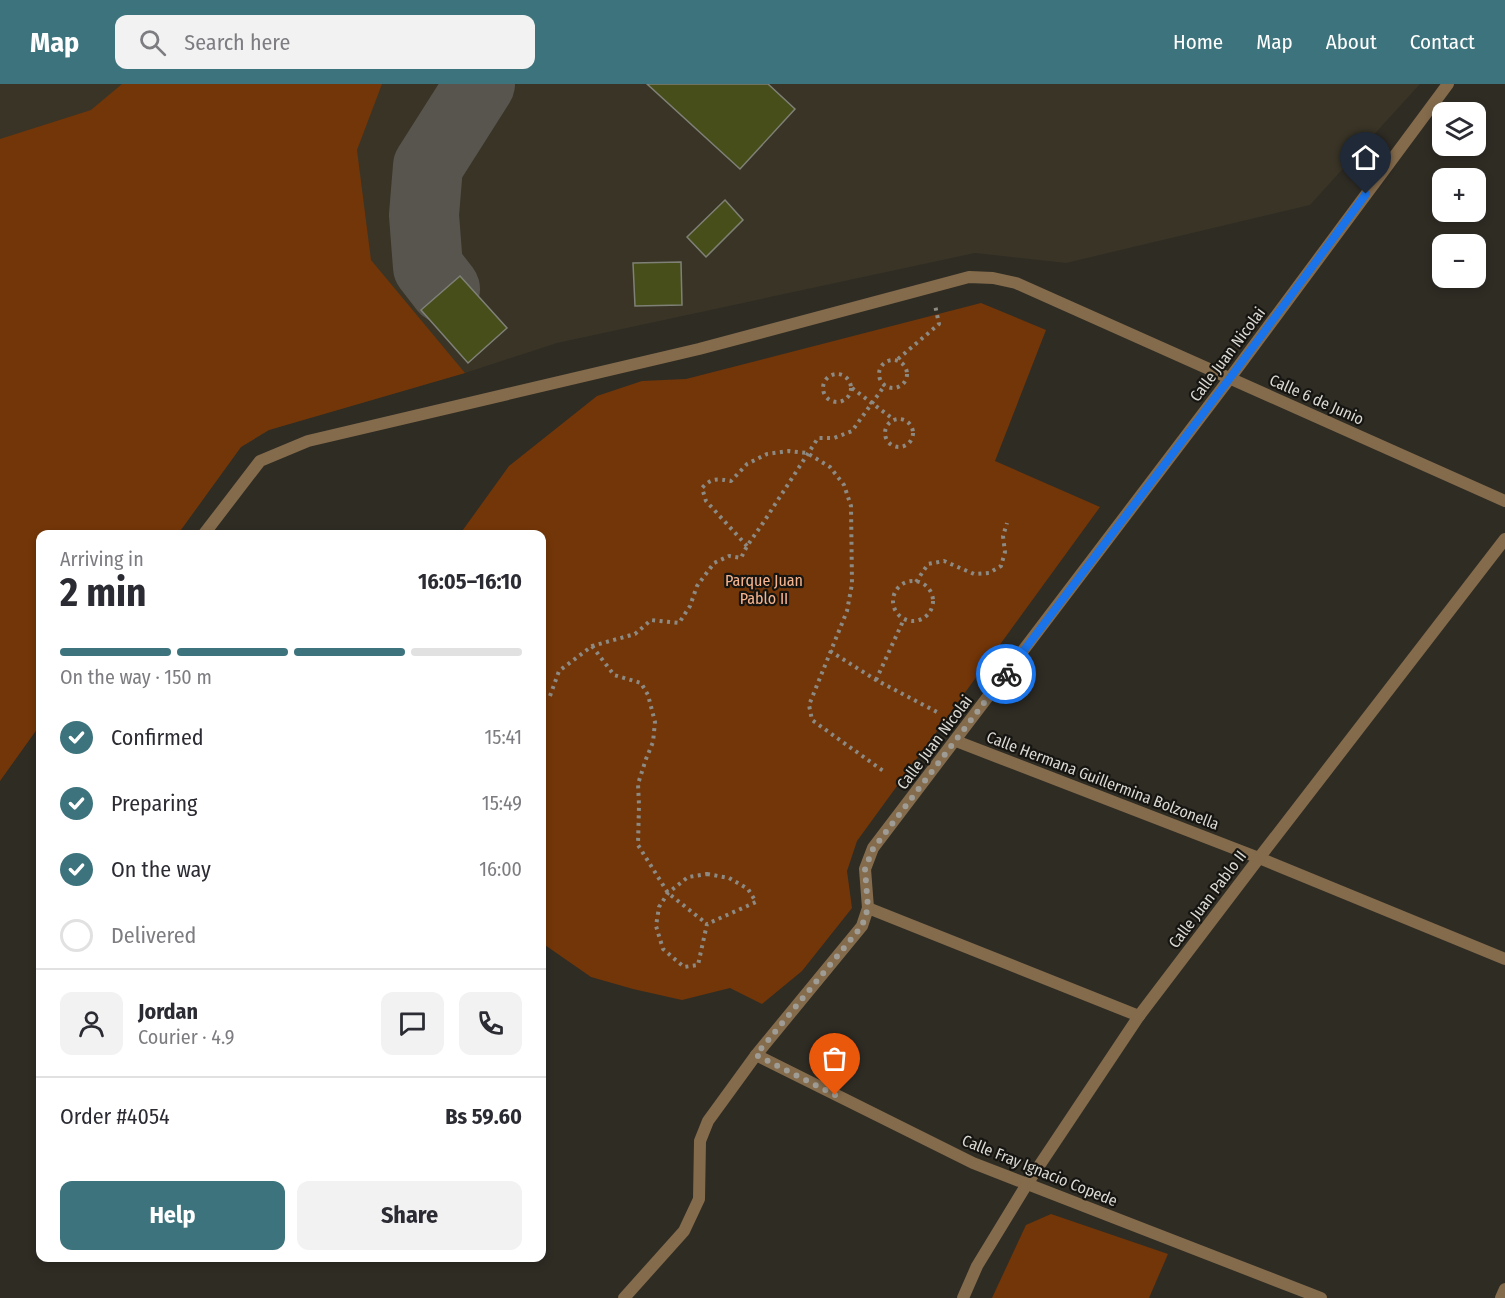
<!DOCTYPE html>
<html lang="en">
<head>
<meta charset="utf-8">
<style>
	:root { --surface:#fff; --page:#f2f2f3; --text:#2b2b33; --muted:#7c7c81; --line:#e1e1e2; --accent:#3c737c }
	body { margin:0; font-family:"Fira Sans Condensed",sans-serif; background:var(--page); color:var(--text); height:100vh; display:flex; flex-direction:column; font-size:22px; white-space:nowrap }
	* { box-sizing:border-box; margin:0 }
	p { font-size:20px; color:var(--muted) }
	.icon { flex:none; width:33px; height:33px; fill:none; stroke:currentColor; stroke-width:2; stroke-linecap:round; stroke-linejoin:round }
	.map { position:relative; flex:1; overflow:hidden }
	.panel { position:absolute; left:36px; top:446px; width:510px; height:732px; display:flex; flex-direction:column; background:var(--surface); border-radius:12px; box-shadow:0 3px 9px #0003 }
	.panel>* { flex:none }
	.buttons { position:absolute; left:1432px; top:18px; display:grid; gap:12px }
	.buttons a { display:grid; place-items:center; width:54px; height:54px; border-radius:12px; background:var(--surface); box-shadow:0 3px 9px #0003; font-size:30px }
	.pin { position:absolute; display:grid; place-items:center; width:51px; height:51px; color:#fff; margin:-62px -26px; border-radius:50% 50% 50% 0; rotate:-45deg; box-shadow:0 0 6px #0007 }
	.pin .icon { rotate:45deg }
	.courier { position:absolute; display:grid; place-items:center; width:60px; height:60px; margin:-30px; border:4px solid #1a73e8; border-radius:50%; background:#fff; color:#222; box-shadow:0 2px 8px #0007 }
	.headline em { font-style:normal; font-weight:700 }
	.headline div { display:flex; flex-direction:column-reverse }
	.headline { display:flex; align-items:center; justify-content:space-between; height:102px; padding:0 24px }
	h1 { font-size:39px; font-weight:700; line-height:45px }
	.bar { display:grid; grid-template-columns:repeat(4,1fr); gap:9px 6px; align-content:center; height:72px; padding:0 24px }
	.bar i { height:8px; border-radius:4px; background:var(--line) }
	.bar .current { background:var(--accent) }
	.bar p { grid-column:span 4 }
	.line { display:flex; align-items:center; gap:15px; padding:0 24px; border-top:2px solid var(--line) }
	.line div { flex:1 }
	.round { display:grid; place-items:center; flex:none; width:63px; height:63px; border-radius:12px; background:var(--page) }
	ol { padding:0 24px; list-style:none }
	li { display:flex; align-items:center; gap:18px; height:66px }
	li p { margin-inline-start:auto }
	li .icon { padding:6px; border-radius:50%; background:var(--accent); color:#fff; stroke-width:4 }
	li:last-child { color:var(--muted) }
	li i { width:33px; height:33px; border:3px solid var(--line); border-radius:50% }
	.primary-button { display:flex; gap:12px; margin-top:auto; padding:12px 24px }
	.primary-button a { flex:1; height:69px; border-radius:12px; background:var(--accent); color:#fff; font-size:24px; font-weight:700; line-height:69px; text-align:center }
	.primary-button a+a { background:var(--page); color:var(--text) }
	header { display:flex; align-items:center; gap:36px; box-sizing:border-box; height:84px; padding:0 30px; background:var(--accent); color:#fff }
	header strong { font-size:28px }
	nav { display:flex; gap:33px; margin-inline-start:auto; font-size:21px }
	.search { width:420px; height:54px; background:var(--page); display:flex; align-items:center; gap:15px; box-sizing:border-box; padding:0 21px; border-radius:12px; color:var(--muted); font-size:22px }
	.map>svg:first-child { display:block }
	.built { fill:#393426 }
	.green { fill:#733608 }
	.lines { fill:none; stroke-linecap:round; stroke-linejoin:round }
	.taxiway { stroke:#58554e; stroke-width:70 }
	.building { fill:#474e1a; stroke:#7f8177; stroke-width:1.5 }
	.path { stroke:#8c8a83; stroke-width:4; stroke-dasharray:3 4.5; stroke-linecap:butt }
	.service { stroke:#846b4c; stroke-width:12 }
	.minor { stroke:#846b4c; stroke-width:12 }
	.tertiary { stroke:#846b4c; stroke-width:12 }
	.done { stroke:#9e9c95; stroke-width:6; stroke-dasharray:0 10.8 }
	.route { stroke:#1a73e8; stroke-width:8 }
	.labels { text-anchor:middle; stroke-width:4.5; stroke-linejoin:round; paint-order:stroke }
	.street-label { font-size:16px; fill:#dad8d2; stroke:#161511 }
	.park-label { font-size:16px; fill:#f7b58f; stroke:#161511 }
</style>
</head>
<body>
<header>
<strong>Map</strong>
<div class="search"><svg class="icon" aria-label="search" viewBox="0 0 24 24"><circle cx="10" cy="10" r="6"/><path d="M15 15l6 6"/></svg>Search here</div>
<nav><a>Home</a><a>Map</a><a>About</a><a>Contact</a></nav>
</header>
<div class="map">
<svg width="1505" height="1214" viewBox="0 0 1505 1214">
	<rect width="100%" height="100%" fill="#2f2c24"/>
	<path class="built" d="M0 0H1420L1310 121 1066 179 975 169 557 259 465 289 269 346 241 363 178 450H40V641L0 697Z"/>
	<g class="green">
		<path d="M122 0H382L357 66 371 176 465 289 269 346 241 363 178 450H40V641L0 697V55L91 26Z"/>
		<path d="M981 219 1046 246 995 377 1100 423 857 757 847 787 852 824 802 887 762 920 730 904 682 916 633 905 591 893 542 859V450H460L509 382 597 312 642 297 686 295Z"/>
		<path d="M1051 1130 1168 1170 1149 1214H992L1026 1141Z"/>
	</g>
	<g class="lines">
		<path class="taxiway" d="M445 205 428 183 424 131 428 82 480 0"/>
	</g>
	<g class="building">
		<path d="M647 0H768L795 25 740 85Z"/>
		<path d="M725 116 743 136 706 173 687 153Z"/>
		<path d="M681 178 682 221 635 222 633 179Z"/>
		<path d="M460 192 507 244 468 279 421 226Z"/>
	</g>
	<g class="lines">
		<g class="path">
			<path d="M898 275 939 240 935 221"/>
			<circle cx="893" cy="290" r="14"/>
			<circle cx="837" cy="304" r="14"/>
			<path d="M852 304 893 335"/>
			<circle cx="899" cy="349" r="14"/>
			<path d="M747 462 706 417 702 404C712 393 718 395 731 397L747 380 767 370 789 367 807 369 830 383 844 401 851 422 852 500 847 527 809 621 812 636 886 689"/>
			<circle cx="913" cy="517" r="20"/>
			<path d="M916 498 928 480 944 477 974 490 989 489 1001 482 1005 468 1003 452 1007 439"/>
			<path d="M592 562 614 591 641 599 648 611 655 638 653 658 646 675 638 700 639 721 638 761 668 809 707 840"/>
			<path d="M830 567 876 596 937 628"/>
			<path d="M876 596 904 535"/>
			<path d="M550 612 559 587 592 562 635 550 651 536 679 539 690 522 697 502 714 479 729 472 741 474 747 462 763 439 818 354H834L852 347 885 301"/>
			<path d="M707 790 729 794 748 805 756 818 707 840 698 881 684 883 663 865 656 842 659 823 668 809 688 793Z"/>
		</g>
		<path class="service" d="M868 824 1139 932"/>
		<g class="minor">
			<path d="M204 450 260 377 308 357 699 265 969 193 993 194 1016 199 1505 417"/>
			<path d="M956 657 1259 774 1505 875"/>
			<path d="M756 971 973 1079 1321 1214"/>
			<path d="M624 1214 684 1147 699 1115 700 1057 708 1037 756 971 862 842 868 824 865 785 873 764 1230 294 1448 0"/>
			<path d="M1501 1214 1505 1205"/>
		</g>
		<path class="tertiary" d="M963 1214 977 1182 1027 1100 1139 932 1259 774 1505 455"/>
	</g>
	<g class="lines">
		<path class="done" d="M835 1011 756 971 862 842 868 824 865 785 873 765 1006 590"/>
		<path class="route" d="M1006 590 1230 294 1366 110"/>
	</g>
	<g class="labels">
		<g class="street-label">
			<text transform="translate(1227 270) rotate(-53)" y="6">Calle Juan Nicolai</text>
			<text transform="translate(1317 315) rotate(24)" y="6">Calle 6 de Junio</text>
			<text transform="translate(934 658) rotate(-53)" y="6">Calle Juan Nicolai</text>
			<text transform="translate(1103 696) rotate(21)" y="6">Calle Hermana Guillermina Bolzonella</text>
			<text transform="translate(1207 815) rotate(-53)" y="6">Calle Juan Pablo II</text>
			<text transform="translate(1040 1086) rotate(22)" y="6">Calle Fray Ignacio Copede</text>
		</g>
		<g class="park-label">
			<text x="764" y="502">Parque Juan<tspan x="764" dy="18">Pablo II</tspan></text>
		</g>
	</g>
</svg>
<div class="buttons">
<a><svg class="icon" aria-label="layers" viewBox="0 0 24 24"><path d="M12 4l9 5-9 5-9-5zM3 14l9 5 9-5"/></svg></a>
<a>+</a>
<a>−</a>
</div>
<div class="pin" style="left:835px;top:1011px;background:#ea580c"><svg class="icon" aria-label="bag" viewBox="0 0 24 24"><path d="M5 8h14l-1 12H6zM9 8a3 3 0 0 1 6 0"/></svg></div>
<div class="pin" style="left:1366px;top:110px;background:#1f2937"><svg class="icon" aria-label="home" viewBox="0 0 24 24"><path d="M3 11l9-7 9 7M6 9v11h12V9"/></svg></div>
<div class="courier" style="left:1006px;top:590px"><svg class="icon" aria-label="bike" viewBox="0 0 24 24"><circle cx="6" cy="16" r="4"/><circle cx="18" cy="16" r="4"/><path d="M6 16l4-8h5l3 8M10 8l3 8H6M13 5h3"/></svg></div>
<section class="panel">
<div class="headline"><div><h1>2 min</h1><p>Arriving in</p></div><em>16:05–16:10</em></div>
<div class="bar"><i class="current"></i><i class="current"></i><i class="current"></i><i></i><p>On the way · 150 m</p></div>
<ol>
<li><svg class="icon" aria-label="check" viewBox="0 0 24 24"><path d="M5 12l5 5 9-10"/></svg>Confirmed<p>15:41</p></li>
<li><svg class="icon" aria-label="check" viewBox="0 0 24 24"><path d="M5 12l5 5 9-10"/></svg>Preparing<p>15:49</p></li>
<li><svg class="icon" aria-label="check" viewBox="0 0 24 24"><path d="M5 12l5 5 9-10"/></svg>On the way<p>16:00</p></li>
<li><i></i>Delivered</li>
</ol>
<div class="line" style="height:108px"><a class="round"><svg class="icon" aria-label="person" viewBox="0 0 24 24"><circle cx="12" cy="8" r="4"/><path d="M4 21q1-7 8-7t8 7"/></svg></a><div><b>Jordan</b><p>Courier · 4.9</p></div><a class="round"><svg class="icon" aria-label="chat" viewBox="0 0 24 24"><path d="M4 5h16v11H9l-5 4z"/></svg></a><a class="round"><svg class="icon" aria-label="phone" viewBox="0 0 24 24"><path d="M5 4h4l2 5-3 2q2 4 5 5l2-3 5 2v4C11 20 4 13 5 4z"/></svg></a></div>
<div class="line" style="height:78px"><div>Order #4054</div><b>Bs 59.60</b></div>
<div class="primary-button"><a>Help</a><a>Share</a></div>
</section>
</div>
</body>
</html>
